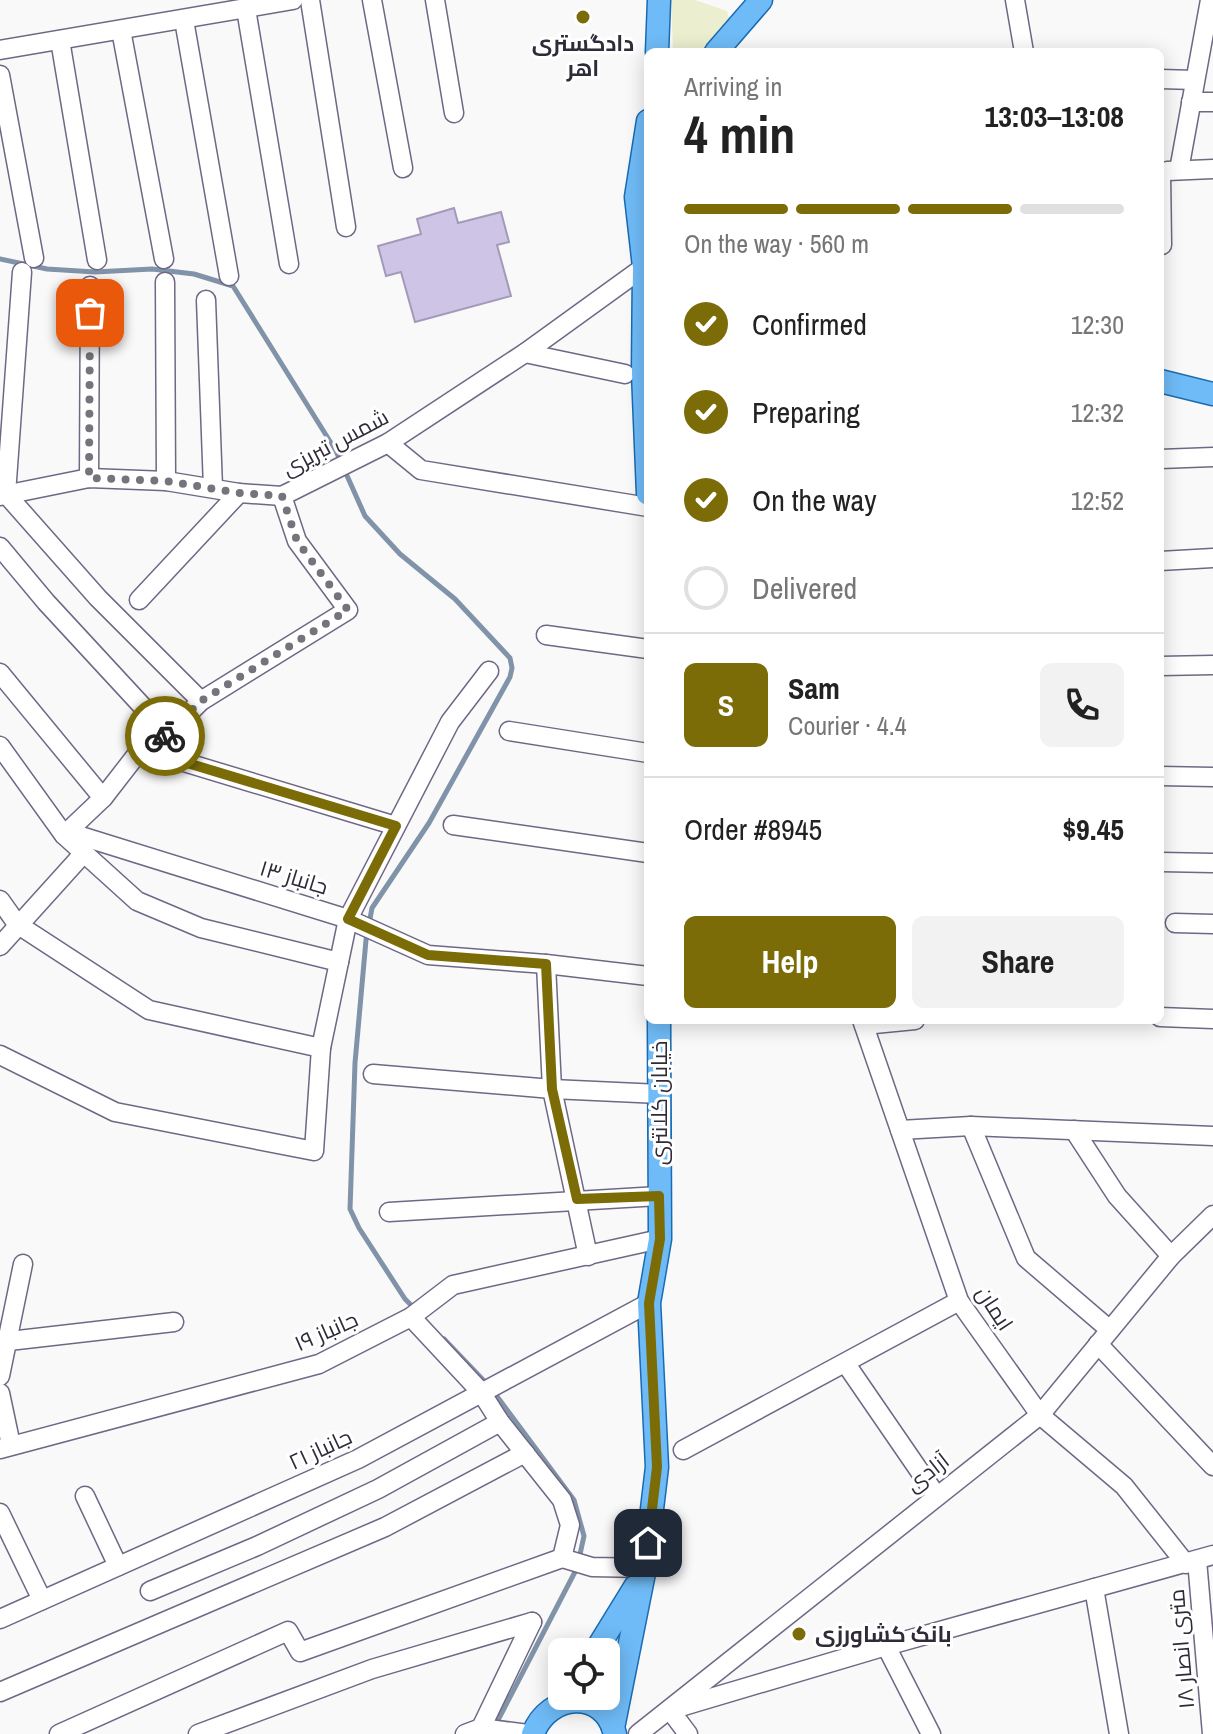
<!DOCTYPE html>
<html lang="en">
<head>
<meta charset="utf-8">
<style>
	:root { --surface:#fff; --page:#f2f2f2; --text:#222; --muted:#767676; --line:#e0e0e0; --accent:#7b6c07 }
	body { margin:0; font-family:"Archivo Narrow",Cairo,sans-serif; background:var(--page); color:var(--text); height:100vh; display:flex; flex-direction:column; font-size:30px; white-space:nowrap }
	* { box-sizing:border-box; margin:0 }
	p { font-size:26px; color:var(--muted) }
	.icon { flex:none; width:44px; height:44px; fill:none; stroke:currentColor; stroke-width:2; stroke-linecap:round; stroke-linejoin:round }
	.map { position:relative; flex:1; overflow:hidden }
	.details { position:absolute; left:644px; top:48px; width:520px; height:976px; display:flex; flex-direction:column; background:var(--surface); border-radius:12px; box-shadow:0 4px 20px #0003 }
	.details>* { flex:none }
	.tools { position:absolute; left:548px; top:1638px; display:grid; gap:16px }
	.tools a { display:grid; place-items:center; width:72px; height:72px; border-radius:12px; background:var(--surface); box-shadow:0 4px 20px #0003; font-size:40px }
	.pin { position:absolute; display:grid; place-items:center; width:68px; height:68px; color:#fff; margin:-34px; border-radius:16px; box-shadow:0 4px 12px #0006 }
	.courier { position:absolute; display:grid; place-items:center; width:80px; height:80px; margin:-40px; border:6px solid #7b6c07; border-radius:50%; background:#fff; color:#222; box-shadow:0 2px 10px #0007 }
	.summary em { font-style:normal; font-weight:800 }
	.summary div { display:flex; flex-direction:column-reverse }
	.summary { display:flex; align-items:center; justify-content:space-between; height:136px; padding:0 40px }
	h1 { font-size:52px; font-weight:800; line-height:60px }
	.bar { display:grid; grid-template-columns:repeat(4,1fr); gap:12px 8px; align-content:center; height:96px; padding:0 40px }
	.bar i { height:10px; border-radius:6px; background:var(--line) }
	.bar .selected { background:var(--accent) }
	.bar p { grid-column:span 4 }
	.line { display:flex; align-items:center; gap:20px; padding:0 40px; border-top:2px solid var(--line) }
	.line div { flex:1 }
	.round { display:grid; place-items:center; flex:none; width:84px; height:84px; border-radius:12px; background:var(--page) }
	ol { padding:0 40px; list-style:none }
	li { display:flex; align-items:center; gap:24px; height:88px }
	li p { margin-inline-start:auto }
	li .icon { padding:8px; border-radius:50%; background:var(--accent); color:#fff; stroke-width:4 }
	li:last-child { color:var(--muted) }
	li i { width:44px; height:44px; border:4px solid var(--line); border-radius:50% }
	.cta { display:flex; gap:16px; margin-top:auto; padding:16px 40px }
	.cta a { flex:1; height:92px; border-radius:12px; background:var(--accent); color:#fff; font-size:32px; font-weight:800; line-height:92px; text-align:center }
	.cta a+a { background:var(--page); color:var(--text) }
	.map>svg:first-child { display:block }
	.green { fill:#ebeecf }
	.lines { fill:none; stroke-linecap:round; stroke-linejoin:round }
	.stream { stroke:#8093a8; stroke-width:5 }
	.building { fill:#cdc4e6; stroke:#a39aba; stroke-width:2 }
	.minor-casing { stroke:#706785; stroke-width:21 }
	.major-casing { stroke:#1a6bb1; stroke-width:25 }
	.minor { stroke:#fff; stroke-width:18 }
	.major { stroke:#6fbbf7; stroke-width:22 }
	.done { stroke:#76737c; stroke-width:8; stroke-dasharray:0 14.4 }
	.route { stroke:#7b6c07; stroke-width:10 }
	.poi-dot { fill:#7b6c07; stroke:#fff; stroke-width:3 }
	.labels { text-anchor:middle; stroke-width:6; stroke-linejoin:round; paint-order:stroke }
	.poi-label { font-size:22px; font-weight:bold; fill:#2f2b38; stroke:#fff }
	.street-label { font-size:22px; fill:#2f2b38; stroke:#fff }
</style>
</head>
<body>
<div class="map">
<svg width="1213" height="1734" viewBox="0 0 1213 1734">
	<rect width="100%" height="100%" fill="#f9f9f9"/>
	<path class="green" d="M671 0H695L727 11 731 23 703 52H673Z"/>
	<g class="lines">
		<g class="stream">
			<path d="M0 259 47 269 95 272 152 269 194 274 233 286 336 451 365 516 400 554 455 599 510 658 512 668 510 677 429 823 372 908 366 940 355 1063 350 1209 359 1228 405 1299 415 1309"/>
			<path d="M444 1339 487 1384"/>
			<path d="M493 1391 574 1500 584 1536 577 1568 497 1722"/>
		</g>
	</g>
	<path class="building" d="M454 208 458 223 501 212 509 242 497 245 511 296 415 322 401 272 386 276 378 246 421 234 417 219Z"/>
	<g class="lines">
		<g class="minor-casing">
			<g id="minor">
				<path d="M310 0 346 227"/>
				<path d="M372 0 403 168"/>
				<path d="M435 0 454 113"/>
				<path d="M1015 0 1024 52"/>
				<path d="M246 9 289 264"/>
				<path d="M184 20 229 276"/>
				<path d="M121 30 164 259"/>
				<path d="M60 40 97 260"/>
				<path d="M0 50 293 0"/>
				<path d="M0 75 34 258"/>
				<path d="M1160 79 1195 80"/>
				<path d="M1191 102H1213"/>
				<path d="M1179 170 1210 0"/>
				<path d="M1167 171 1213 169"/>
				<path d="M1161 172 1162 245"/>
				<path d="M22 272 6 494 98 598 201 701"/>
				<path d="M165 282 166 481"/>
				<path d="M206 300 213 488"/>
				<path d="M525 353 625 374"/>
				<path d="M388 443 421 470 648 507"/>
				<path d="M1160 459 1213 457"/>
				<path d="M89 478 90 286"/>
				<path d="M0 496 89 478 166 481 239 493 282 496 388 443 525 353 644 267"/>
				<path d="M0 547 46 602 168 734"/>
				<path d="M1160 561 1213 558"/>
				<path d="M139 600 239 493"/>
				<path d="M546 635 648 649"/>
				<path d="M1160 666 1213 665"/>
				<path d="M0 673 103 798"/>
				<path d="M509 731 648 753"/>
				<path d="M0 746 64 835 137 901 201 928 339 962"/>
				<path d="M141 749 396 826"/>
				<path d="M1160 776 1213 777"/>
				<path d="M453 825 648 853"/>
				<path d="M68 832 348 919 428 955 546 964 648 976"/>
				<path d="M64 835 103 798 141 749 168 734 201 701 348 610 297 541 282 496"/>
				<path d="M1161 862 1213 863"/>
				<path d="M0 900 17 924 149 1010 321 1048"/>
				<path d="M1175 923 1213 924"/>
				<path d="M0 946 83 854"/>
				<path d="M546 964 552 1089 588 1256"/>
				<path d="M1160 1017 1213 1019"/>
				<path d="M862 1020 959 1301 1040 1415 1124 1486 1186 1564"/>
				<path d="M864 1025 915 1020"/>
				<path d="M0 1055 115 1112 314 1151 321 1048 348 919 450 722 489 671"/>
				<path d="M373 1074 552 1089 660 1094"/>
				<path d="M971 1126 1026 1258 1110 1330"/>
				<path d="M900 1130 971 1126 1213 1136"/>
				<path d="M1074 1130 1117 1196 1171 1256"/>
				<path d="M389 1212 659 1196"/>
				<path d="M0 1342 174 1322"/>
				<path d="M1098 1344 1213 1466"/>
				<path d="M846 1364 936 1495"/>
				<path d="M0 1376 23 1264"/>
				<path d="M0 1393 11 1445"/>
				<path d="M0 1449 319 1364 411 1317 453 1285 660 1239"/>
				<path d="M683 1450 959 1301"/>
				<path d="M85 1496 118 1566"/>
				<path d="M0 1513 42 1600"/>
				<path d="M562 1558 592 1567 645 1568"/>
				<path d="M1197 1560 1212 1734"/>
				<path d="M1094 1588 1119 1734"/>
				<path d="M150 1591 257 1546 378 1489 500 1422"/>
				<path d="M0 1619 358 1459 649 1303"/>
				<path d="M886 1646 931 1734"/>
				<path d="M0 1692 385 1527 525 1453"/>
				<path d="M481 1728 532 1622"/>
				<path d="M59 1734 288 1631 300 1652 562 1558 570 1525 562 1500 500 1422 481 1392 411 1317"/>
				<path d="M198 1734 372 1669 532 1622"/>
				<path d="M465 1734 481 1728 528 1734"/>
				<path d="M638 1734 1040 1415 1171 1256 1213 1215"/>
				<path d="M688 1734 670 1710 886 1646 1213 1555"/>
			</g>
		</g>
		<g class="major-casing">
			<g id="major">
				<path d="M657 52 659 0"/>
				<path d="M716 52 761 0"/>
				<path d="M648 121 636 197 644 267 643 373 648 494"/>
				<path d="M1160 381 1213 394"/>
				<path d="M595 1652 635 1587"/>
				<path d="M613 1728 645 1568 657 1467 649 1303 660 1239 659 1020"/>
				<path d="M533 1734C548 1693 604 1688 615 1734"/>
			</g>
		</g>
		<use href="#minor" class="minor"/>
		<use href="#major" class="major"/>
	</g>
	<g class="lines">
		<path class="done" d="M90 313 89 478 166 481 239 493 282 496 297 541 348 610 201 701 165 736"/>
		<path class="route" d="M165 736 141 749 396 826 348 919 428 955 546 964 552 1089 577 1199 659 1196 660 1239 649 1303 657 1467 648 1543"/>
	</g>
	<g class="poi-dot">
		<circle cx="583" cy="17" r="8"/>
		<circle cx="799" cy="1634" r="8"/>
	</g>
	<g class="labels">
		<g class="poi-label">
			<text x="583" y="51">دادگستری<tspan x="583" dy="25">اهر</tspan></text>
			<text x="815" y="1642" text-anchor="start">بانک کشاورزی</text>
		</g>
		<g class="street-label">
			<text transform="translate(335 442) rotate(-28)" y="8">شمس تبریزی</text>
			<text transform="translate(294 877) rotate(17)" y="8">جانباز ۱۳</text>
			<text transform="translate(659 1103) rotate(-90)" y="8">خیابان کلانتری</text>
			<text transform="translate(995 1308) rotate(57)" y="8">ایمان</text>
			<text transform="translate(326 1331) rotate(-24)" y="8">جانباز ۱۹</text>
			<text transform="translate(320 1449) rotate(-25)" y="8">جانباز ۲۱</text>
			<text transform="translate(927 1472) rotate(-38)" y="8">آزادی</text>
			<text transform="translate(1181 1649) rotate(-95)" y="8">۱۸ متری انصار</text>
		</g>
	</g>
</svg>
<div class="tools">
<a><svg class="icon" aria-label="locate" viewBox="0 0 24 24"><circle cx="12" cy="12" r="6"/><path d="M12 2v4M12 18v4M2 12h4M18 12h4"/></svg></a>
</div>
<div class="pin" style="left:90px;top:313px;background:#ea580c"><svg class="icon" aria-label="bag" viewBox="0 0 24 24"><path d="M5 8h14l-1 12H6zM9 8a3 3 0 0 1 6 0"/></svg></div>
<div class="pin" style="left:648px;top:1543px;background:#1f2937"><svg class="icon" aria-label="home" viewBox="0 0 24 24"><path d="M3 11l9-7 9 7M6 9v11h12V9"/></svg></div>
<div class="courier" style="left:165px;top:736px"><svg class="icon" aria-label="bike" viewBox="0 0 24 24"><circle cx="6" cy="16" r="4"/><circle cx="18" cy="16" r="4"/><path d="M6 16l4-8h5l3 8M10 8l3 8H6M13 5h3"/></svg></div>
<section class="details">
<div class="summary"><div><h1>4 min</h1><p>Arriving in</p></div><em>13:03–13:08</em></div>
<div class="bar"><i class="selected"></i><i class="selected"></i><i class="selected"></i><i></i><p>On the way · 560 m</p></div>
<ol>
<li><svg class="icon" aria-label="check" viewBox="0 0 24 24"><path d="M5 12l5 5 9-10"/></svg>Confirmed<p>12:30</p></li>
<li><svg class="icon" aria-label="check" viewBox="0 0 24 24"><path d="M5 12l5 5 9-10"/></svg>Preparing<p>12:32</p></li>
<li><svg class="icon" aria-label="check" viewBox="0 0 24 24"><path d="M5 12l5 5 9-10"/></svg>On the way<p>12:52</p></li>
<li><i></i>Delivered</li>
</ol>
<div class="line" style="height:144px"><b class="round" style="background:var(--accent);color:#fff">S</b><div><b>Sam</b><p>Courier · 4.4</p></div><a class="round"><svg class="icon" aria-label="phone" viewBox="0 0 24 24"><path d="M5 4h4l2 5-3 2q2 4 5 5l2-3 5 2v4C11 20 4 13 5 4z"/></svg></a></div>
<div class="line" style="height:104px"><div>Order #8945</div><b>$9.45</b></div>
<div class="cta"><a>Help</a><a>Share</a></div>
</section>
</div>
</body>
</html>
